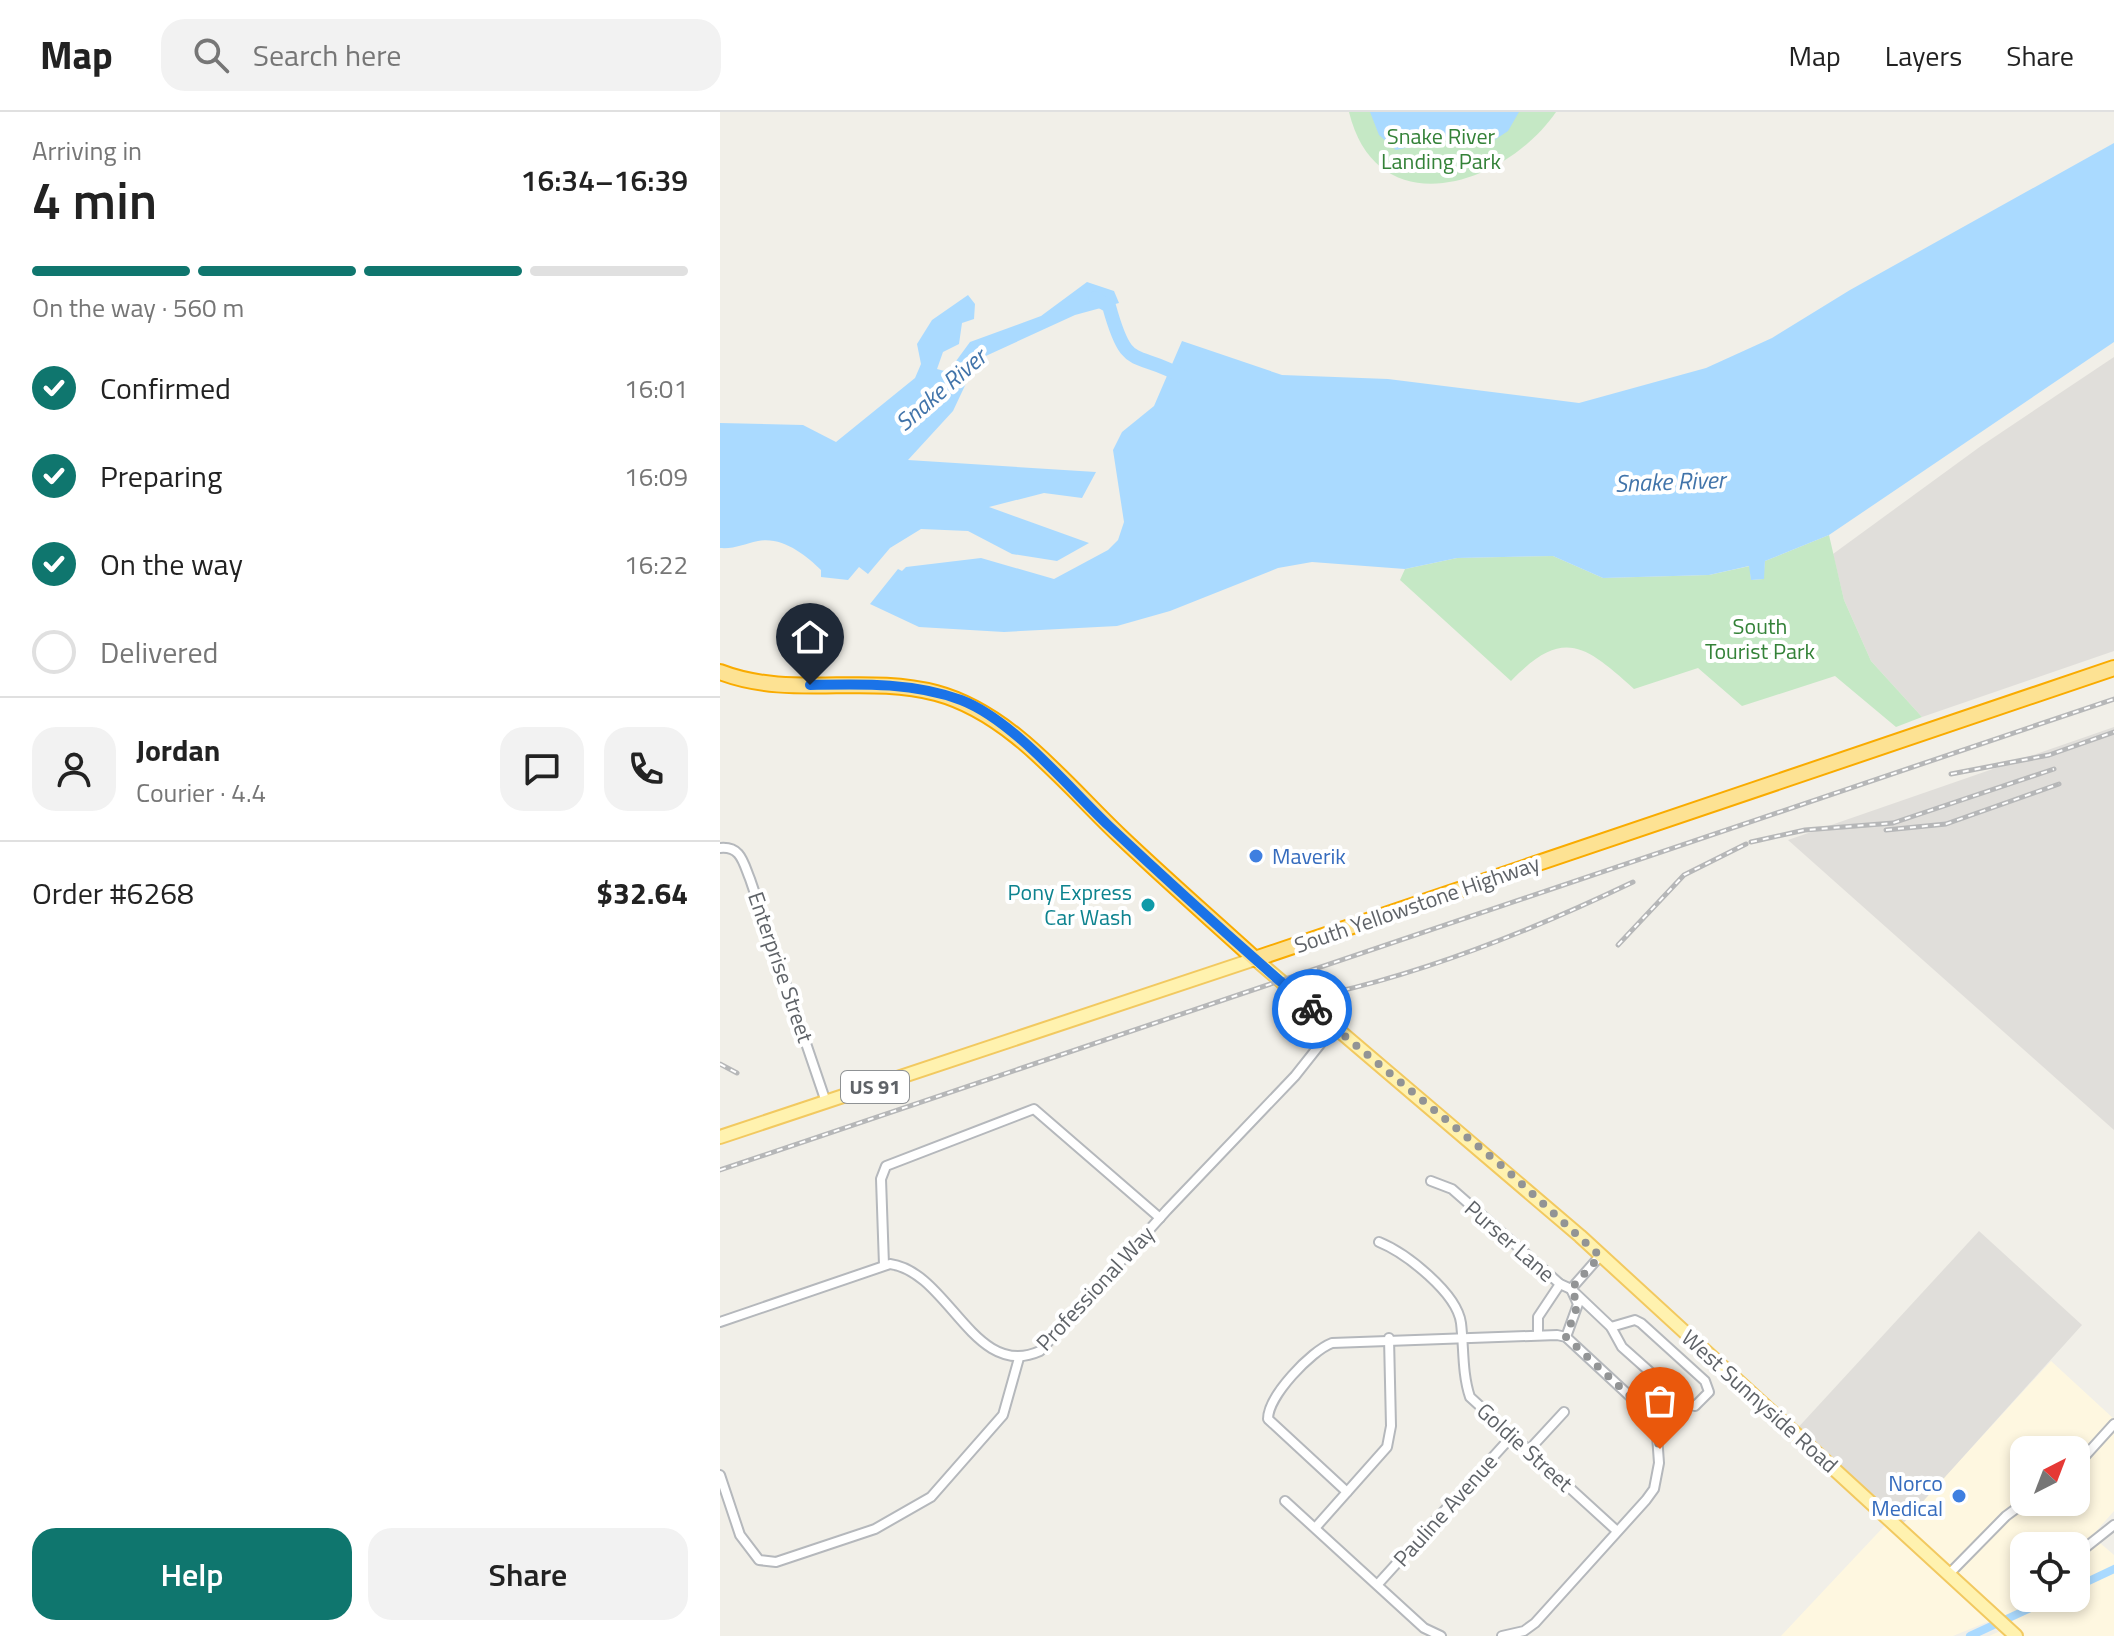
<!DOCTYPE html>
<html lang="en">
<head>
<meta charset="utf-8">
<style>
	:root { --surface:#fff; --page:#f2f2f2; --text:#222; --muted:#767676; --line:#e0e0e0; --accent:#0f766e }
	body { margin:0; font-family:"Titillium Web",sans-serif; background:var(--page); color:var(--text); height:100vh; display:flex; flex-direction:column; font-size:30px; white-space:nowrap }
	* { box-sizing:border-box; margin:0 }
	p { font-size:26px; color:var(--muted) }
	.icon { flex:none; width:44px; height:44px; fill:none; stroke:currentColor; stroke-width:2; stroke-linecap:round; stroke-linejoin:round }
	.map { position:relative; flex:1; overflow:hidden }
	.details { display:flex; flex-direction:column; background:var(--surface); width:720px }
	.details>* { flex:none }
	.needle { width:52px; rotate:42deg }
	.fabs { position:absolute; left:1290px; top:1324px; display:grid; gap:16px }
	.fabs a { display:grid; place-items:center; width:80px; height:80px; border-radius:16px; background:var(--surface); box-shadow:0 4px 12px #0003; font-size:40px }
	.pin { position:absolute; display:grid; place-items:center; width:68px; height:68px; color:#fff; margin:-82px -34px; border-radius:50% 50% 50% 0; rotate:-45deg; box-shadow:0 0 8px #0007 }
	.pin .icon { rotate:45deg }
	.courier { position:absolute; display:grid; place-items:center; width:80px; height:80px; margin:-40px; border:6px solid #1a73e8; border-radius:50%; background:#fff; color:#222; box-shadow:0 2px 10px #0007 }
	.summary em { font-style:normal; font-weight:600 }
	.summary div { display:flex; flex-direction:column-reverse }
	.summary { display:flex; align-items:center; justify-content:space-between; height:136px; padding:0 32px }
	h1 { font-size:52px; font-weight:600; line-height:60px }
	.bar { display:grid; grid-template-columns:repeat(4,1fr); gap:12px 8px; align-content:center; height:96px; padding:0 32px }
	.bar i { height:10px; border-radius:6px; background:var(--line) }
	.bar .selected { background:var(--accent) }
	.bar p { grid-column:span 4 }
	.line { display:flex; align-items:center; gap:20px; padding:0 32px; border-top:2px solid var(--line) }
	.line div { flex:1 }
	.round { display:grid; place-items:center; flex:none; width:84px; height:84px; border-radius:24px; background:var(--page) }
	ol { padding:0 32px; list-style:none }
	li { display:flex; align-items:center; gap:24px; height:88px }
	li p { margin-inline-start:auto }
	li .icon { padding:8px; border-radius:50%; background:var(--accent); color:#fff; stroke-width:4 }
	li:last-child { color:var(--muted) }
	li i { width:44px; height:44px; border:4px solid var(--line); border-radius:50% }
	.cta { display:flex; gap:16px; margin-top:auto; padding:16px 32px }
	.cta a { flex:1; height:92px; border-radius:24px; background:var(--accent); color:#fff; font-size:32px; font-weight:600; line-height:92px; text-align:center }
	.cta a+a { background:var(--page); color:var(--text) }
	header { display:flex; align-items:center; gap:48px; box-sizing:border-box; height:112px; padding:0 40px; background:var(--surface); border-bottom:2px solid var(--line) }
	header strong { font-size:38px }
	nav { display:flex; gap:44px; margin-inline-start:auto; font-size:28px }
	.search { width:560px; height:72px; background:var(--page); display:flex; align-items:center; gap:20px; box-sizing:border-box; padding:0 28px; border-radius:24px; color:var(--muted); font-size:30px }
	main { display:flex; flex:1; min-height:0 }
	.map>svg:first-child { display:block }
	.commercial { fill:#fef7e0; fill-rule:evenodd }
	.industrial { fill:#e0deda }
	.green { fill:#c5e8c5 }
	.water { fill:#aadaff }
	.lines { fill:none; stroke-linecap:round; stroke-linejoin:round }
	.canal { stroke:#aadaff; stroke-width:8 }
	.river { stroke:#aadaff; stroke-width:14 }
	.street-casing { stroke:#b5b8bc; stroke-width:12 }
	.primary-casing { stroke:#f2c960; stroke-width:16 }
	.highway-casing { stroke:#f9ab00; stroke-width:18 }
	.street { stroke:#fff; stroke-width:8 }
	.primary { stroke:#fff2af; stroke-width:12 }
	.highway { stroke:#fde293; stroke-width:14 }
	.rail-casing { stroke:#b6b7b8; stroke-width:5 }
	.rail { stroke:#fff; stroke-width:2; stroke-dasharray:6; stroke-linecap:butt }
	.done { stroke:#929495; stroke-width:8; stroke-dasharray:0 14.4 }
	.route { stroke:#1a73e8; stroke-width:10 }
	.shop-dot { fill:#3f7fe0; stroke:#fff; stroke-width:3 }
	.culture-dot { fill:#0f9aa8; stroke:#fff; stroke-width:3 }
	.labels { text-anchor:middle; stroke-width:8; stroke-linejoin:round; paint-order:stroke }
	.shield { fill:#fff; stroke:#8f9295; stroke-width:2 }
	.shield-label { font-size:20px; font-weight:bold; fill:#5f6368 }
	.park-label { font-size:22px; fill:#348238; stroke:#fff }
	.shop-label { font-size:22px; fill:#366cbe; stroke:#fff; text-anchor:start }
	.culture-label { font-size:22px; fill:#0d838f; stroke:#fff; text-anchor:end }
	.street-label { font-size:22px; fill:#5f6368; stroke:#fff }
	.water-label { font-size:24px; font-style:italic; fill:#4174aa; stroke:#fff }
</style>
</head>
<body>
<header>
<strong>Map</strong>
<div class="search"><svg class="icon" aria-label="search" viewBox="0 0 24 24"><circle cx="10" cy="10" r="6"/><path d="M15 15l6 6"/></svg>Search here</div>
<nav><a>Map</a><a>Layers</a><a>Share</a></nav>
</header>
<main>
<section class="details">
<div class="summary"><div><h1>4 min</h1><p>Arriving in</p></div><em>16:34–16:39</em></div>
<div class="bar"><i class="selected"></i><i class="selected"></i><i class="selected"></i><i></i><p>On the way · 560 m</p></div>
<ol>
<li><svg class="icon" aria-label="check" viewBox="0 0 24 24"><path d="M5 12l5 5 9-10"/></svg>Confirmed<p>16:01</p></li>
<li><svg class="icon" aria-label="check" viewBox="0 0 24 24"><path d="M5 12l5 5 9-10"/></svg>Preparing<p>16:09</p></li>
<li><svg class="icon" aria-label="check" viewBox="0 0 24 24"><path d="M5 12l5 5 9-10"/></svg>On the way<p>16:22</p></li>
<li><i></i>Delivered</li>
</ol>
<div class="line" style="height:144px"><a class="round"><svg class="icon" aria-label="person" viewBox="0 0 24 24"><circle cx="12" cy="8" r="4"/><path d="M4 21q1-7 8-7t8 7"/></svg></a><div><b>Jordan</b><p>Courier · 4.4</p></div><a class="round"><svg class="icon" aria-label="chat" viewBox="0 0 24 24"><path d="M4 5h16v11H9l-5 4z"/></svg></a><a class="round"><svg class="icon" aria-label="phone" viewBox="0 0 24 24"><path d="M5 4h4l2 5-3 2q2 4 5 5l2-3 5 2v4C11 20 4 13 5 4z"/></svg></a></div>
<div class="line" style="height:104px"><div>Order #6268</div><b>$32.64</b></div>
<div class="cta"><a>Help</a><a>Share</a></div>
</section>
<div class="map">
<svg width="1394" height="1524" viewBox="0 0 1394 1524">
	<rect width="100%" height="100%" fill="#f1efe8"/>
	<path class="commercial" d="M1331 1249 1394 1307V1399L1372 1424 1394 1443V1524H1269L1287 1516 1277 1506 1233 1524H1061L1170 1408 1179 1415ZM1304 1338H1356V1390H1304ZM1304 1434H1356V1486H1304Z"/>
	<g class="industrial">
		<path d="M1394 245V539L1202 605 1151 549 1124 488 1113 442 1261 334Z"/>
		<path d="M1394 615V1018L1068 728Z"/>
		<path d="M1259 1119 1362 1213 1179 1416 1074 1320Z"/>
	</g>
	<g class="green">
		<path d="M629 0H836C785 74 657 115 629 0Z"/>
		<path d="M1109 423 1124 488 1151 549 1202 605 1176 615 1115 564 1022 594 978 556 914 577C865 533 843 515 791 569L680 468 685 457 737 446 833 444 883 466 989 463 1030 454 1031 468 1043 467 1045 449Z"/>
	</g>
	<g class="water">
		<path d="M650 0H799L788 19 767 33 722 27 676 38 659 23Z"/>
		<path d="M1394 31V230L1109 423 1045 449 1044 467 1031 468 1029 454 989 463 883 466 833 444 737 446 685 457 592 450 558 456 450 499 397 514 284 520 199 515 150 492 178 457 182 459 186 455 261 446 334 467 388 438 398 428 404 410 393 338 402 320 434 294 462 229 562 263 668 267 859 291 986 256 1052 226 1130 178Z"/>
		<path d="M367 170 394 179 399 191 355 203 257 248 233 299 188 348 376 360 362 386 324 381 269 395 369 431 337 449 292 442 248 419 201 417 170 436 148 462 139 455 128 468 101 465V458C86 443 62 424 38 429 24 432 15 437 0 436V311L83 313 116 330 195 266 201 252 197 232 212 208 248 183 255 192 254 207 242 211 239 232 223 240 217 257 228 260 250 230 321 204Z"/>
	</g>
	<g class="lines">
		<g class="canal">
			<path d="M1356 1475 1394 1457"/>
			<path d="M1250 1524 1332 1486"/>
		</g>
		<path class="river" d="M375 186 389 194C408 263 414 236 465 266"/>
		<g class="street-casing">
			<g id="street">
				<path d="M0 736C21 734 23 750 30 767L106 990"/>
				<path d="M711 1069 732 1077 840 1172 851 1177 891 1215 902 1235 966 1292"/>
				<path d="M659 1130C686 1141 737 1181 741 1211 744 1236 742 1261 750 1285L897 1419"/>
				<path d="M164 1153 161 1067 166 1054 314 997 440 1106"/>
				<path d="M0 1210 170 1152C229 1160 254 1269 320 1239L447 1098 575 964 613 916"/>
				<path d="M891 1215 915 1208 921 1211 985 1269 989 1280 975 1294 966 1292"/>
				<path d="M818 1221V1205L840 1172"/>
				<path d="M846 1225 858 1192 851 1177 880 1144"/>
				<path d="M934 1313 966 1292"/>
				<path d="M808 1339 844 1300"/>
				<path d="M1356 1354 1394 1312"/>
				<path d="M0 1363 20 1423 39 1448 56 1450 155 1417 211 1385 283 1303 299 1246"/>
				<path d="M627 1380 548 1307C548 1284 591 1239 612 1231L837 1223 846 1225 928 1301 937 1323 939 1351 934 1377 926 1388 815 1511 804 1519 782 1524"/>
				<path d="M565 1389 704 1516 721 1524"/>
				<path d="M596 1415 667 1335 671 1314 669 1226"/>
				<path d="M1356 1443 1394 1413"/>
				<path d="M1229 1462 1286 1404 1305 1390"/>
				<path d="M658 1472 792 1324"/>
			</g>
		</g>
		<g class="primary-casing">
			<path id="primary" d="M0 1025 535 847 860 1124 1296 1524"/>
		</g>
		<g class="highway-casing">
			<path id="highway" d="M0 560C69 587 145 562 216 581 291 601 346 673 400 724 444 766 490 806 535 847L1394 556"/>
		</g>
		<use href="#street" class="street"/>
		<use href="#primary" class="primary"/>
		<use href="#highway" class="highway"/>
		<g class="rail-casing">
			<g id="rail">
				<path d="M1231 662 1329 643 1394 620"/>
				<path d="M1166 718 1226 712 1339 672"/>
				<path d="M1031 730 1085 718 1173 711 1334 657"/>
				<path d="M898 833 964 763 1026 732"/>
				<path d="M612 881C716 857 817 816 913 770"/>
				<path d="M0 952 17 961"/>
				<path d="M0 1058 1394 587"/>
			</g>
		</g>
		<use href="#rail" class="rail"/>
	</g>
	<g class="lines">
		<path class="done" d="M592 897 782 1054 880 1144 851 1177 858 1192 846 1225 928 1301 940 1337"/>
		<path class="route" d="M90 573C141 572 192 570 241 588 293 608 348 675 389 714 455 776 523 837 592 897"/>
	</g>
	<g class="shop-dot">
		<circle cx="536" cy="744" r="8"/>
		<circle cx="1239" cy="1384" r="8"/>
	</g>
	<circle class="culture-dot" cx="428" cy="793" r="8"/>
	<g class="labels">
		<rect class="shield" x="121" y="959" width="68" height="32" rx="6"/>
		<g class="shield-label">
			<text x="155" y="982">US 91</text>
		</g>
		<g class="park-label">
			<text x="721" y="32">Snake River<tspan x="721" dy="25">Landing Park</tspan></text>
			<text x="1040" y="522">South<tspan x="1040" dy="25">Tourist Park</tspan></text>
		</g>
		<g class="shop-label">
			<text x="552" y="752">Maverik</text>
			<text x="1223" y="1379" text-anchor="end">Norco<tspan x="1223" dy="25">Medical</tspan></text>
		</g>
		<g class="culture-label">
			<text x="412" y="788">Pony Express<tspan x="412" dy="25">Car Wash</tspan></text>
		</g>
		<g class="street-label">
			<text transform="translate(697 792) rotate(-19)" y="8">South Yellowstone Highway</text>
			<text transform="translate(61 855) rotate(71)" y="8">Enterprise Street</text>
			<text transform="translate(790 1129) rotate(41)" y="8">Purser Lane</text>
			<text transform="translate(375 1176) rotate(-47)" y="8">Professional Way</text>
			<text transform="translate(1040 1289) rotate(42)" y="8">West Sunnyside Road</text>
			<text transform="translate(805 1335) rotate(42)" y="8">Goldie Street</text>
			<text transform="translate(725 1398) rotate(-48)" y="8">Pauline Avenue</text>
		</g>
		<g class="water-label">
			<text transform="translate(221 278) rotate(-41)" y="8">Snake River</text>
			<text transform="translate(950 370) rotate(-2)" y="8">Snake River</text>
		</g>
	</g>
</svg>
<div class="fabs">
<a><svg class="needle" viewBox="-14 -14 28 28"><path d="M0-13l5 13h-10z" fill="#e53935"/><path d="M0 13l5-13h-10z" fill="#767676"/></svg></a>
<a><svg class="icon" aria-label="locate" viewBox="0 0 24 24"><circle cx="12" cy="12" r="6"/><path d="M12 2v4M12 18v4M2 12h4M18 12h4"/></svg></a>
</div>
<div class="pin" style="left:940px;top:1337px;background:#ea580c"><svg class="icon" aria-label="bag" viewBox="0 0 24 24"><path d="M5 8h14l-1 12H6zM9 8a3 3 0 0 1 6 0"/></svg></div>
<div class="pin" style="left:90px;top:573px;background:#1f2937"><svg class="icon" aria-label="home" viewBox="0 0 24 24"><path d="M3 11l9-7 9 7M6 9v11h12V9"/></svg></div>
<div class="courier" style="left:592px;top:897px"><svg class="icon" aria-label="bike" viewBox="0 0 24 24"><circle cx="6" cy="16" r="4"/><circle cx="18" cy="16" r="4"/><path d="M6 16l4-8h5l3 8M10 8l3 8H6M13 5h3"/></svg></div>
</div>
</main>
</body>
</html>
